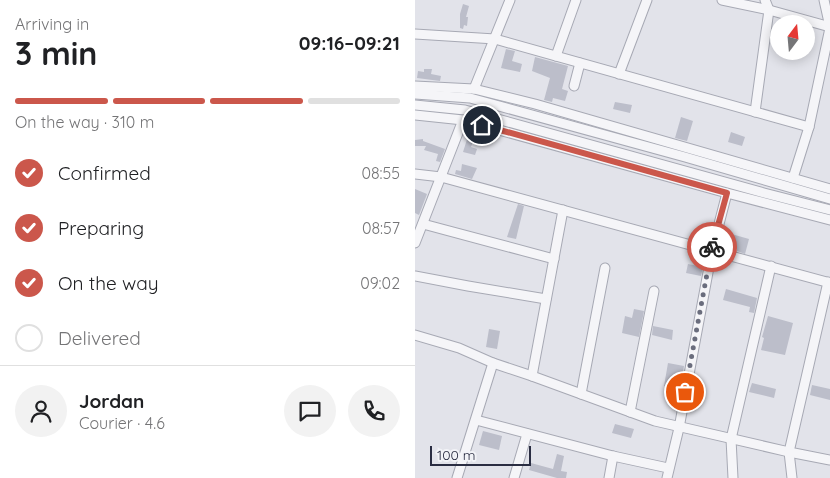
<!DOCTYPE html>
<html lang="en">
<head>
<meta charset="utf-8">
<style>
	:root { --surface:#fff; --page:#f2f2f2; --text:#202124; --muted:#757577; --line:#e0e0e0; --accent:#cb574b }
	body { margin:0; font-family:Quicksand,sans-serif; background:var(--page); color:var(--text); height:100vh; display:flex; flex-direction:column; font-size:19px; white-space:nowrap }
	* { box-sizing:border-box; margin:0 }
	p { font-size:16px; color:var(--muted) }
	.icon { flex:none; width:28px; height:28px; fill:none; stroke:currentColor; stroke-width:2; stroke-linecap:round; stroke-linejoin:round }
	.map { position:relative; flex:1; overflow:hidden }
	.drawer { display:flex; flex-direction:column; background:var(--surface); width:415px }
	.drawer>* { flex:none }
	.needle { width:32px; rotate:16deg }
	.fabs { position:absolute; left:355px; top:15px; display:grid; gap:10px }
	.fabs a { display:grid; place-items:center; width:45px; height:45px; border-radius:50%; background:var(--surface); box-shadow:0 2px 12px #0003; font-size:25px }
	.scale { position:absolute; left:15px; bottom:12px; width:101px; box-sizing:border-box; padding-left:5px; border:2px solid #2a2d42; border-top:0; font-size:14px; line-height:18px; white-space:nowrap; color:#2a2d42; -webkit-text-stroke:4px #f2f3f7; paint-order:stroke }
	.pin { position:absolute; display:grid; place-items:center; width:42px; height:42px; color:#fff; margin:-21px; border:2px solid #fff; border-radius:50%; box-shadow:0 1px 5px #0007 }
	.courier { position:absolute; display:grid; place-items:center; width:50px; height:50px; margin:-25px; border:4px solid #cb574b; border-radius:50%; background:#fff; color:#222; box-shadow:0 1px 6px #0007 }
	.overview em { font-style:normal; font-weight:700 }
	.overview div { display:flex; flex-direction:column-reverse }
	.overview { display:flex; align-items:center; justify-content:space-between; height:85px; padding:0 15px }
	h1 { font-size:32px; font-weight:700; line-height:38px }
	.bar { display:grid; grid-template-columns:repeat(4,1fr); gap:8px 5px; align-content:center; height:60px; padding:0 15px }
	.bar i { height:6px; border-radius:4px; background:var(--line) }
	.bar .on { background:var(--accent) }
	.bar p { grid-column:span 4 }
	.line { display:flex; align-items:center; gap:12px; padding:0 15px; border-top:1px solid var(--line) }
	.line div { flex:1 }
	.round { display:grid; place-items:center; flex:none; width:52px; height:52px; border-radius:26px; background:var(--page) }
	ol { padding:0 15px; list-style:none }
	li { display:flex; align-items:center; gap:15px; height:55px }
	li p { margin-inline-start:auto }
	li .icon { padding:5px; border-radius:50%; background:var(--accent); color:#fff; stroke-width:4 }
	li:last-child { color:var(--muted) }
	li i { width:28px; height:28px; border:2px solid var(--line); border-radius:50% }
	main { display:flex; flex:1; min-height:0 }
	.map>svg:first-child { display:block }
	.building { fill:#bcbeca }
	.lines { fill:none; stroke-linecap:round; stroke-linejoin:round }
	.minor-casing { stroke:#a7a9b4; stroke-width:11 }
	.minor { stroke:#f5f5f8; stroke-width:9 }
	.done { stroke:#6a6d7d; stroke-width:5; stroke-dasharray:0 9 }
	.route { stroke:#cb574b; stroke-width:6 }
</style>
</head>
<body>
<main>
<section class="drawer">
<div class="overview"><div><h1>3 min</h1><p>Arriving in</p></div><em>09:16–09:21</em></div>
<div class="bar"><i class="on"></i><i class="on"></i><i class="on"></i><i></i><p>On the way · 310 m</p></div>
<ol>
<li><svg class="icon" aria-label="check" viewBox="0 0 24 24"><path d="M5 12l5 5 9-10"/></svg>Confirmed<p>08:55</p></li>
<li><svg class="icon" aria-label="check" viewBox="0 0 24 24"><path d="M5 12l5 5 9-10"/></svg>Preparing<p>08:57</p></li>
<li><svg class="icon" aria-label="check" viewBox="0 0 24 24"><path d="M5 12l5 5 9-10"/></svg>On the way<p>09:02</p></li>
<li><i></i>Delivered</li>
</ol>
<div class="line" style="height:90px"><a class="round"><svg class="icon" aria-label="person" viewBox="0 0 24 24"><circle cx="12" cy="8" r="4"/><path d="M4 21q1-7 8-7t8 7"/></svg></a><div><b>Jordan</b><p>Courier · 4.6</p></div><a class="round"><svg class="icon" aria-label="chat" viewBox="0 0 24 24"><path d="M4 5h16v11H9l-5 4z"/></svg></a><a class="round"><svg class="icon" aria-label="phone" viewBox="0 0 24 24"><path d="M5 4h4l2 5-3 2q2 4 5 5l2-3 5 2v4C11 20 4 13 5 4z"/></svg></a></div>
</section>
<div class="map">
<svg width="415" height="478" viewBox="0 0 415 478">
	<rect width="100%" height="100%" fill="#e2e3ea"/>
	<g class="building">
		<path d="M48 4 54 6 51 17H53L52 26 49 25 48 29 45 28V14Z"/>
		<path d="M91 49 100 51 97 61 107 64 105 72 86 68Z"/>
		<path d="M120 57 153 66 147 89 153 91 150 101 138 98 137 102 129 100 135 78 117 71Z"/>
		<path d="M9 69H17L16 74 26 76 25 81 2 78 3 71 9 72Z"/>
		<path d="M200 102 217 105 215 113 198 109Z"/>
		<path d="M266 117 278 121 272 141 260 138Z"/>
		<path d="M55 130 61 132 56 147 62 149 60 155 48 152Z"/>
		<path d="M316 132 330 137 327 146 313 142Z"/>
		<path d="M8 139V141L30 149 25 162 21 161 23 154 9 150 11 146H0V140Z"/>
		<path d="M47 164 62 168 57 179 40 174 41 170 46 171Z"/>
		<path d="M0 189 12 194 4 215 0 213Z"/>
		<path d="M103 204 109 206 101 239 92 237Z"/>
		<path d="M313 233 334 239 330 254 322 251V249L309 246Z"/>
		<path d="M273 264 288 267 286 276 271 273Z"/>
		<path d="M311 289 342 298 339 313 334 312 335 307 308 300Z"/>
		<path d="M219 309 229 311 224 337 207 333 210 316 217 318Z"/>
		<path d="M353 316 378 323 370 355 346 350 349 338 347 337Z"/>
		<path d="M238 326 258 330 257 340 237 335Z"/>
		<path d="M74 329 85 331 82 349 71 347Z"/>
		<path d="M253 363 269 366 265 389 249 386Z"/>
		<path d="M337 383 361 389 359 398 334 392Z"/>
		<path d="M397 385 415 389V400L395 395Z"/>
		<path d="M200 424 219 429 216 438 197 433Z"/>
		<path d="M68 431 87 436 84 450 64 445Z"/>
		<path d="M142 454 149 456 146 471 152 472 151 478H142L114 470 116 463 138 469Z"/>
	</g>
	<g class="lines">
		<g class="minor-casing">
			<g id="minor">
				<path d="M307 0 354 10 415 27"/>
				<path d="M409 0 415 27"/>
				<path d="M0 34 80 39 394 127"/>
				<path d="M141 56 161 0"/>
				<path d="M204 74 232 0"/>
				<path d="M0 86 59 89 120 104 415 189"/>
				<path d="M159 86 165 63"/>
				<path d="M59 89 95 0"/>
				<path d="M0 94 55 98 270 157 415 199"/>
				<path d="M0 105 50 110 349 193 415 210"/>
				<path d="M340 112 354 10 350 0"/>
				<path d="M0 115 48 120 312 193 415 220"/>
				<path d="M0 174 26 177 415 283"/>
				<path d="M378 178 394 127 415 28"/>
				<path d="M8 224 139 259"/>
				<path d="M0 243 48 120"/>
				<path d="M0 276 53 286 131 299"/>
				<path d="M0 335 44 348 78 363 117 376 240 421 374 452 415 460"/>
				<path d="M117 376 148 210"/>
				<path d="M166 394 190 268"/>
				<path d="M215 412 239 291"/>
				<path d="M61 420 198 456 253 468"/>
				<path d="M42 478 78 363"/>
				<path d="M99 478 112 434"/>
				<path d="M194 478 198 456"/>
				<path d="M252 478 264 428 297 251 312 193"/>
				<path d="M318 478 316 439 356 266"/>
				<path d="M377 478 374 452 413 282"/>
			</g>
		</g>
		<use href="#minor" class="minor"/>
	</g>
	<g class="lines">
		<path class="done" d="M270 392 297 247"/>
		<path class="route" d="M67 125 312 193 297 247"/>
	</g>
</svg>
<div class="fabs">
<a><svg class="needle" viewBox="-14 -14 28 28"><path d="M0-13l5 13h-10z" fill="#e53935"/><path d="M0 13l5-13h-10z" fill="#757577"/></svg></a>
</div>
<div class="scale">100 m</div>
<div class="pin" style="left:270px;top:392px;background:#ea580c"><svg class="icon" aria-label="bag" viewBox="0 0 24 24"><path d="M5 8h14l-1 12H6zM9 8a3 3 0 0 1 6 0"/></svg></div>
<div class="pin" style="left:67px;top:125px;background:#1f2937"><svg class="icon" aria-label="home" viewBox="0 0 24 24"><path d="M3 11l9-7 9 7M6 9v11h12V9"/></svg></div>
<div class="courier" style="left:297px;top:247px"><svg class="icon" aria-label="bike" viewBox="0 0 24 24"><circle cx="6" cy="16" r="4"/><circle cx="18" cy="16" r="4"/><path d="M6 16l4-8h5l3 8M10 8l3 8H6M13 5h3"/></svg></div>
</div>
</main>
</body>
</html>
